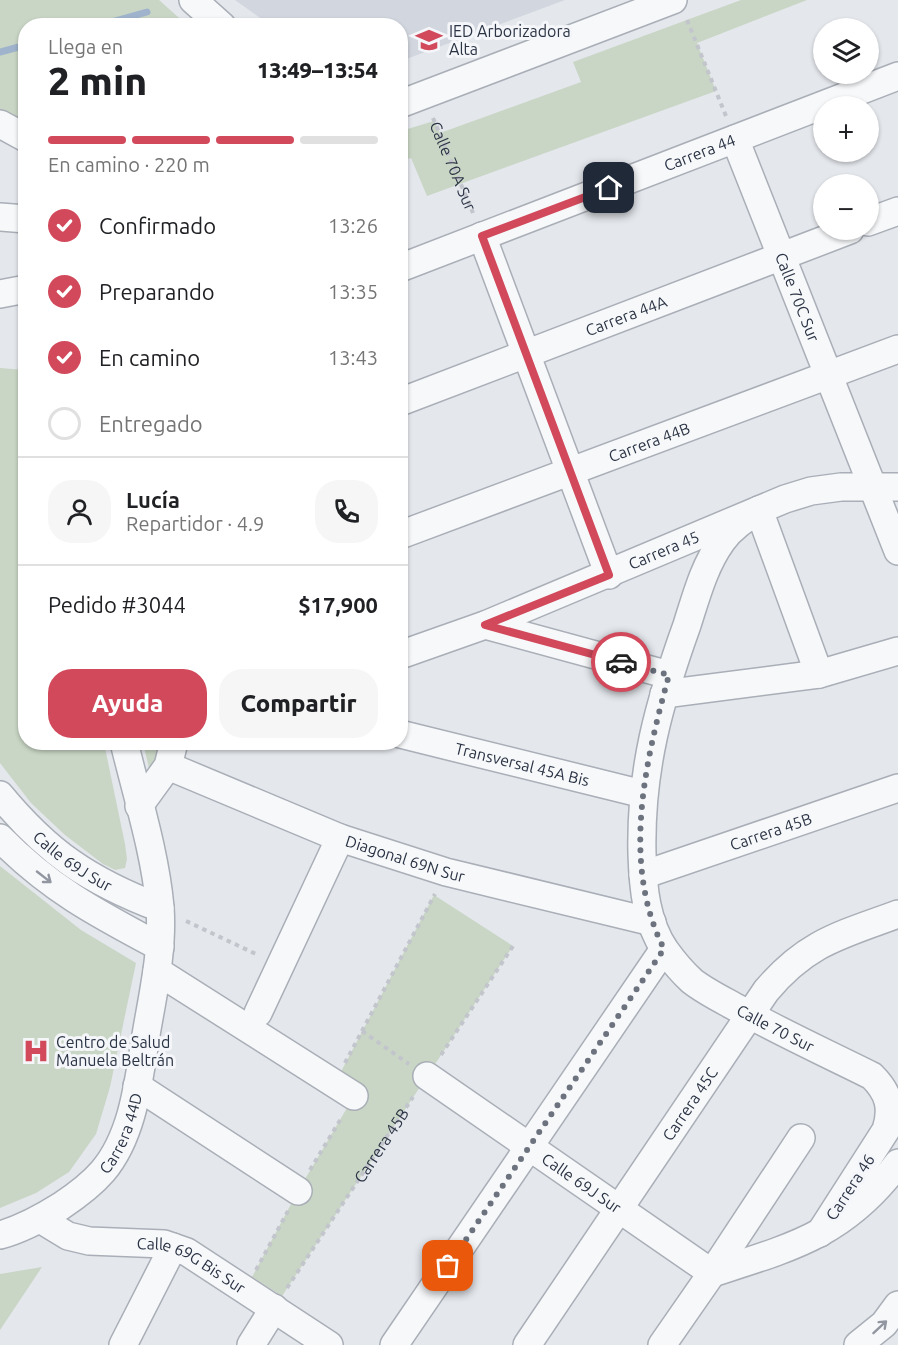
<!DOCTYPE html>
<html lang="es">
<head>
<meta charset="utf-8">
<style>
	:root { --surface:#fff; --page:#f6f6f6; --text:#202124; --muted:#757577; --line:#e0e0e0; --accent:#d1495b }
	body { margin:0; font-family:Ubuntu,sans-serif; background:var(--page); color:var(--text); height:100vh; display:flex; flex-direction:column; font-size:22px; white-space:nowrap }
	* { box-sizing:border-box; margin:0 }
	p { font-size:20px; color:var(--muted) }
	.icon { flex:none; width:33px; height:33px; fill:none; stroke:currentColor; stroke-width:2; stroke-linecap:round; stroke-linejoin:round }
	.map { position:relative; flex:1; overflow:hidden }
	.panel { position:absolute; left:18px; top:18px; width:390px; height:732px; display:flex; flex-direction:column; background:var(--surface); border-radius:24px; box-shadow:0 2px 4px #0004 }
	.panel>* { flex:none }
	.controls { position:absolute; left:813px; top:18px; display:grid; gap:12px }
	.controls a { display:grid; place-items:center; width:66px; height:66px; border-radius:50%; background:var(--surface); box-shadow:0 2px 4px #0004; font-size:30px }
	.pin { position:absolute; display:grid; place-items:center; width:51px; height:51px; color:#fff; margin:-26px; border-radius:12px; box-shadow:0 3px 9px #0006 }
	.courier { position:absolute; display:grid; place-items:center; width:60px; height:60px; margin:-30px; border:4px solid #d1495b; border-radius:50%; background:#fff; color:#222; box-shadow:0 2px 8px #0007 }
	.head em { font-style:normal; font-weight:800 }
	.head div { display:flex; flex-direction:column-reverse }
	.head { display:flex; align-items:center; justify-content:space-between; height:102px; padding:0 30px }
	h1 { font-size:39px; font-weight:800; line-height:45px }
	.bar { display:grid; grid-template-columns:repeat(4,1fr); gap:9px 6px; align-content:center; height:72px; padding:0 30px }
	.bar i { height:8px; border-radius:4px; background:var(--line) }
	.bar .on { background:var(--accent) }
	.bar p { grid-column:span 4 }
	.line { display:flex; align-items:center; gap:15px; padding:0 30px; border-top:2px solid var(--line) }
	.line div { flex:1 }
	.round { display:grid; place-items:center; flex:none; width:63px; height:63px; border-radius:24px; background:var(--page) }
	ol { padding:0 30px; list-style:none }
	li { display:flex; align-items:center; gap:18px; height:66px }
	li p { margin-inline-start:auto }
	li .icon { padding:6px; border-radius:50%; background:var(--accent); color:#fff; stroke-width:4 }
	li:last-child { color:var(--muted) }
	li i { width:33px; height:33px; border:3px solid var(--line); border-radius:50% }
	.cta { display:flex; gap:12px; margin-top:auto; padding:12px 30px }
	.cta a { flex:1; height:69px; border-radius:24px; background:var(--accent); color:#fff; font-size:24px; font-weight:800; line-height:69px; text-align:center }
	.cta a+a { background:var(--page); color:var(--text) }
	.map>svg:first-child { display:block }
	.built { fill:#d2d6de }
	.green { fill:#c9d6c5 }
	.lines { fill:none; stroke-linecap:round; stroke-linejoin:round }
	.stream { stroke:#9fb4cc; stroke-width:7 }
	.minor-casing { stroke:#a9aeb7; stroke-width:30 }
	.path { stroke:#c2c5cb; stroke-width:4; stroke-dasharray:4.5 4.5; stroke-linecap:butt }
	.minor { stroke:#f7f8fa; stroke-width:27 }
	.oneway { stroke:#9196a0 }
	.done { stroke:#6c737f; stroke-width:6; stroke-dasharray:0 10.8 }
	.route { stroke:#d1495b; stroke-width:8 }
	.labels { text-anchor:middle; stroke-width:6; stroke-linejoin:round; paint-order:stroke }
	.poi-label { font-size:16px; fill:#2b3445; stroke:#f4f6f9; text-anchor:start }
	.street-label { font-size:16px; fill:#2b3445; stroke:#f4f6f9 }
</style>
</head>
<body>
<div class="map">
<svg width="898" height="1345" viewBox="0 0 898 1345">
	<rect width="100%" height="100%" fill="#e4e7ec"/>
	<path class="built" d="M235 0H565L401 61 400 26 270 25Z"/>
	<g class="green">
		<path d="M0 0H159L187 25 26 26 25 121 0 110Z"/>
		<path d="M741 0H807L697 43 716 91 427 196 411 158 401 161V131L434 121 440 133 581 82 573 62Z"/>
		<path d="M0 368 25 370 26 742 104 743 125 844 127 859 125 868 115 870 103 864 65 835 31 803 0 763Z"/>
		<path d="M143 743H161L150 772Z"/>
		<path d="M0 866 81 930 136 963 110 1087 96 1134 69 1172 36 1193 0 1208Z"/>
		<path d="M434 895 513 946 282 1296 252 1277 298 1191 354 1096 335 1083Z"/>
		<path d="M42 1267 0 1330V1331V1274Z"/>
	</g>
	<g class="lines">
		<g class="stream">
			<path d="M97 26 147 12"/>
			<path d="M0 52 26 45"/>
		</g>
		<g class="minor-casing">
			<g id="minor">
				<path d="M193 0 222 26"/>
				<path d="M400 104 673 0"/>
				<path d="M0 124 26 138"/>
				<path id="s3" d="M735 139 898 551"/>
				<path d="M0 217 26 219"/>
				<path d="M868 222 898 211"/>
				<path d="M482 236 609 575"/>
				<path id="s4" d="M400 268 898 76"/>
				<path d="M0 294 26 289"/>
				<path id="s5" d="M400 402 850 230"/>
				<path id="s6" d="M759 510C745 519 732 527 722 541 704 566 696 597 687 625 659 703 640 770 642 854 643 887 646 922 665 950 673 961 682 972 692 981 706 992 723 1000 739 1009 782 1033 828 1054 872 1076 889 1093 893 1108 886 1130L820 1233"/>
				<path d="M759 510 819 674"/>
				<path id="s7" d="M400 535 898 349"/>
				<path d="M485 625 669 675"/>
				<path id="s8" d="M400 655 485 625 785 499 811 491 841 487H898"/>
				<path d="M664 694 819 674 898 651"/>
				<path id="s9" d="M400 734 643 794"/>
				<path id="s10" d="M168 766 340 838 446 872 652 922"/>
				<path id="s11" d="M0 795C48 853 89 881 160 908"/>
				<path d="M139 806 168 766 174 742"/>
				<path d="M0 838C50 889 98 914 160 947"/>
				<path id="s12" d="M643 875 898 788"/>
				<path d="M157 971 354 1096"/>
				<path d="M258 1013 340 838"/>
				<path id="s13" d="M427 1076 712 1273"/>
				<path d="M137 1086 298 1191"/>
				<path id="s14" d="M40 1219 68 1236 89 1241 164 1244 187 1252 329 1345"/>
				<path id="s15" d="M0 1235C22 1229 42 1218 61 1206 76 1196 91 1185 103 1171 135 1133 139 1075 147 1029 154 989 163 948 160 907 155 852 137 796 124 742"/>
				<path d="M712 1273C793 1247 845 1234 898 1163"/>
				<path d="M123 1345 173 1247"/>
				<path d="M251 1345 274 1308"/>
				<path d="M394 1345 664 949"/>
				<path id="s16" d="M527 1345 766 991C807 942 841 935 898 914"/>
				<path d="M662 1345 712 1273 801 1138"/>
				<path d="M858 1345 884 1324 898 1305"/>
			</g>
		</g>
		<g class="path">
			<path d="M687 20 726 116"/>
			<path id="s1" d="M433 118 473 213"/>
			<path d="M186 921 258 955"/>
			<path d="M362 1031 409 1064"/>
			<path d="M441 1055 513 946"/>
			<path d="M345 1063 435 894"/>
			<path d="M310 1170 342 1117"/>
			<path d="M256 1270 288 1211"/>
			<path id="s2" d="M287 1288 413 1097"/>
		</g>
		<use href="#minor" class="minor"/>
	</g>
	<defs><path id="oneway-shaft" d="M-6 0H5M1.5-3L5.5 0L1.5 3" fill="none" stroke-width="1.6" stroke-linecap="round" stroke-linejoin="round" transform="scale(1.5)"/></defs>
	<g class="oneway">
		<use href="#oneway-shaft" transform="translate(44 877) rotate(38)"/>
		<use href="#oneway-shaft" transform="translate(880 1327) rotate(-43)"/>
	</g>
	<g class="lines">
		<path class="done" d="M448 1266 664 949C621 864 645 762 669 675L621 662"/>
		<path class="route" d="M609 188 482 236 609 575 485 625 621 662"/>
	</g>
	<defs>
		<g id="university-bare" transform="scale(2.07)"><path d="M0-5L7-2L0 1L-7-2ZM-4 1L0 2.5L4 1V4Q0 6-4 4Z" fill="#d1495b" stroke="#f4f6f9" stroke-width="2.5" paint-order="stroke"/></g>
		<g id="hospital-bare" transform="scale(2.07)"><path d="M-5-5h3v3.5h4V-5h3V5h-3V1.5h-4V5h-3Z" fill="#d1495b" stroke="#f4f6f9" stroke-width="2.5" paint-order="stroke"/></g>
	</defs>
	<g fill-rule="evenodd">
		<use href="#university-bare" x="429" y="40"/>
		<use href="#hospital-bare" x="36" y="1051"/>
	</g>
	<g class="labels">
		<g class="poi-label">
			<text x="449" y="37">IED Arborizadora<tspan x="449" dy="18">Alta</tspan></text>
			<text x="56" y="1048">Centro de Salud<tspan x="56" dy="18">Manuela Beltrán</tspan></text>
		</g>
		<g class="street-label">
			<text dy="6" stroke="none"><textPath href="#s4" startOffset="321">Carrera 44</textPath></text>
			<text dy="6" stroke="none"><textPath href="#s1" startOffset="52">Calle 70A Sur</textPath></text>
			<text dy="6" stroke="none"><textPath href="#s3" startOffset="170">Calle 70C Sur</textPath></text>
			<text dy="6" stroke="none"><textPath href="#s5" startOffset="242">Carrera 44A</textPath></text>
			<text dy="6" stroke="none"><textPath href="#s7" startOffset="266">Carrera 44B</textPath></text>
			<text dy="6" stroke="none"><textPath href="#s8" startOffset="284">Carrera 45</textPath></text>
			<text dy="6" stroke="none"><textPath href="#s9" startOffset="126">Transversal 45A Bis</textPath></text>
			<text dy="6" stroke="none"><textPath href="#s12" startOffset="135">Carrera 45B</textPath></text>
			<text dy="6" stroke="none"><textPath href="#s10" startOffset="255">Diagonal 69N Sur</textPath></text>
			<text dy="6" stroke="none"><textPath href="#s11" startOffset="99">Calle 69J Sur</textPath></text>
			<text dy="6" stroke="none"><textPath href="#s6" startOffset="612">Calle 70 Sur</textPath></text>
			<text dy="6" stroke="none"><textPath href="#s16" startOffset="291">Carrera 45C</textPath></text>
			<text dy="6" stroke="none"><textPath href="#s15" startOffset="165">Carrera 44D</textPath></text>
			<text dy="6" stroke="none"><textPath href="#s2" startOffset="171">Carrera 45B</textPath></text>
			<text dy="6" stroke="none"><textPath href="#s13" startOffset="188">Calle 69J Sur</textPath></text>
			<text transform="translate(850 1187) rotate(-57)" y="6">Carrera 46</text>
			<text dy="6" stroke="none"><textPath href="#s14" startOffset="162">Calle 69G Bis Sur</textPath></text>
		</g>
	</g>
</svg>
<div class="controls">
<a><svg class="icon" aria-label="layers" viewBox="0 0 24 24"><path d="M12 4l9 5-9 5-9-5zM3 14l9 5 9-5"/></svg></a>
<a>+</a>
<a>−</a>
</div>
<div class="pin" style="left:448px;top:1266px;background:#ea580c"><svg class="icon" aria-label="bag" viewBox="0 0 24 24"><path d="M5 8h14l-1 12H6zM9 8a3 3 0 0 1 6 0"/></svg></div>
<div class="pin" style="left:609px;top:188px;background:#1f2937"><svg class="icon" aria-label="home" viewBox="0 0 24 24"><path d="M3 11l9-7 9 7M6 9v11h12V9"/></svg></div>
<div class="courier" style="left:621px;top:662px"><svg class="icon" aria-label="car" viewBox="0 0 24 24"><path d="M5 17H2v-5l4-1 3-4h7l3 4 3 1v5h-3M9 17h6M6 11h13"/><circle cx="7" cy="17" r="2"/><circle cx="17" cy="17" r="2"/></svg></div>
<section class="panel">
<div class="head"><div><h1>2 min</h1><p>Llega en</p></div><em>13:49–13:54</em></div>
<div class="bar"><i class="on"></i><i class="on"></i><i class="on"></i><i></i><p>En camino · 220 m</p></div>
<ol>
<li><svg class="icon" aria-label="check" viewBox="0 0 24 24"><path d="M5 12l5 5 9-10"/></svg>Confirmado<p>13:26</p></li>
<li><svg class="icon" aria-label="check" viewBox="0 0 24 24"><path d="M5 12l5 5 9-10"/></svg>Preparando<p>13:35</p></li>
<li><svg class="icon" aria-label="check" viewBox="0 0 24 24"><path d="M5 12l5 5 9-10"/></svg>En camino<p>13:43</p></li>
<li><i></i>Entregado</li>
</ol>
<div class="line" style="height:108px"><a class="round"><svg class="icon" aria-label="person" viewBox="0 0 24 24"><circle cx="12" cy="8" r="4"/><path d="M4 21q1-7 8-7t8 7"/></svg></a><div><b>Lucía</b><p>Repartidor · 4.9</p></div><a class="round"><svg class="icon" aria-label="phone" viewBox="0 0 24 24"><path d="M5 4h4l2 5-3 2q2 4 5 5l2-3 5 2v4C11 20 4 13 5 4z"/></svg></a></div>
<div class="line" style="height:78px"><div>Pedido #3044</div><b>$17,900</b></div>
<div class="cta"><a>Ayuda</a><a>Compartir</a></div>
</section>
</div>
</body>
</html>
